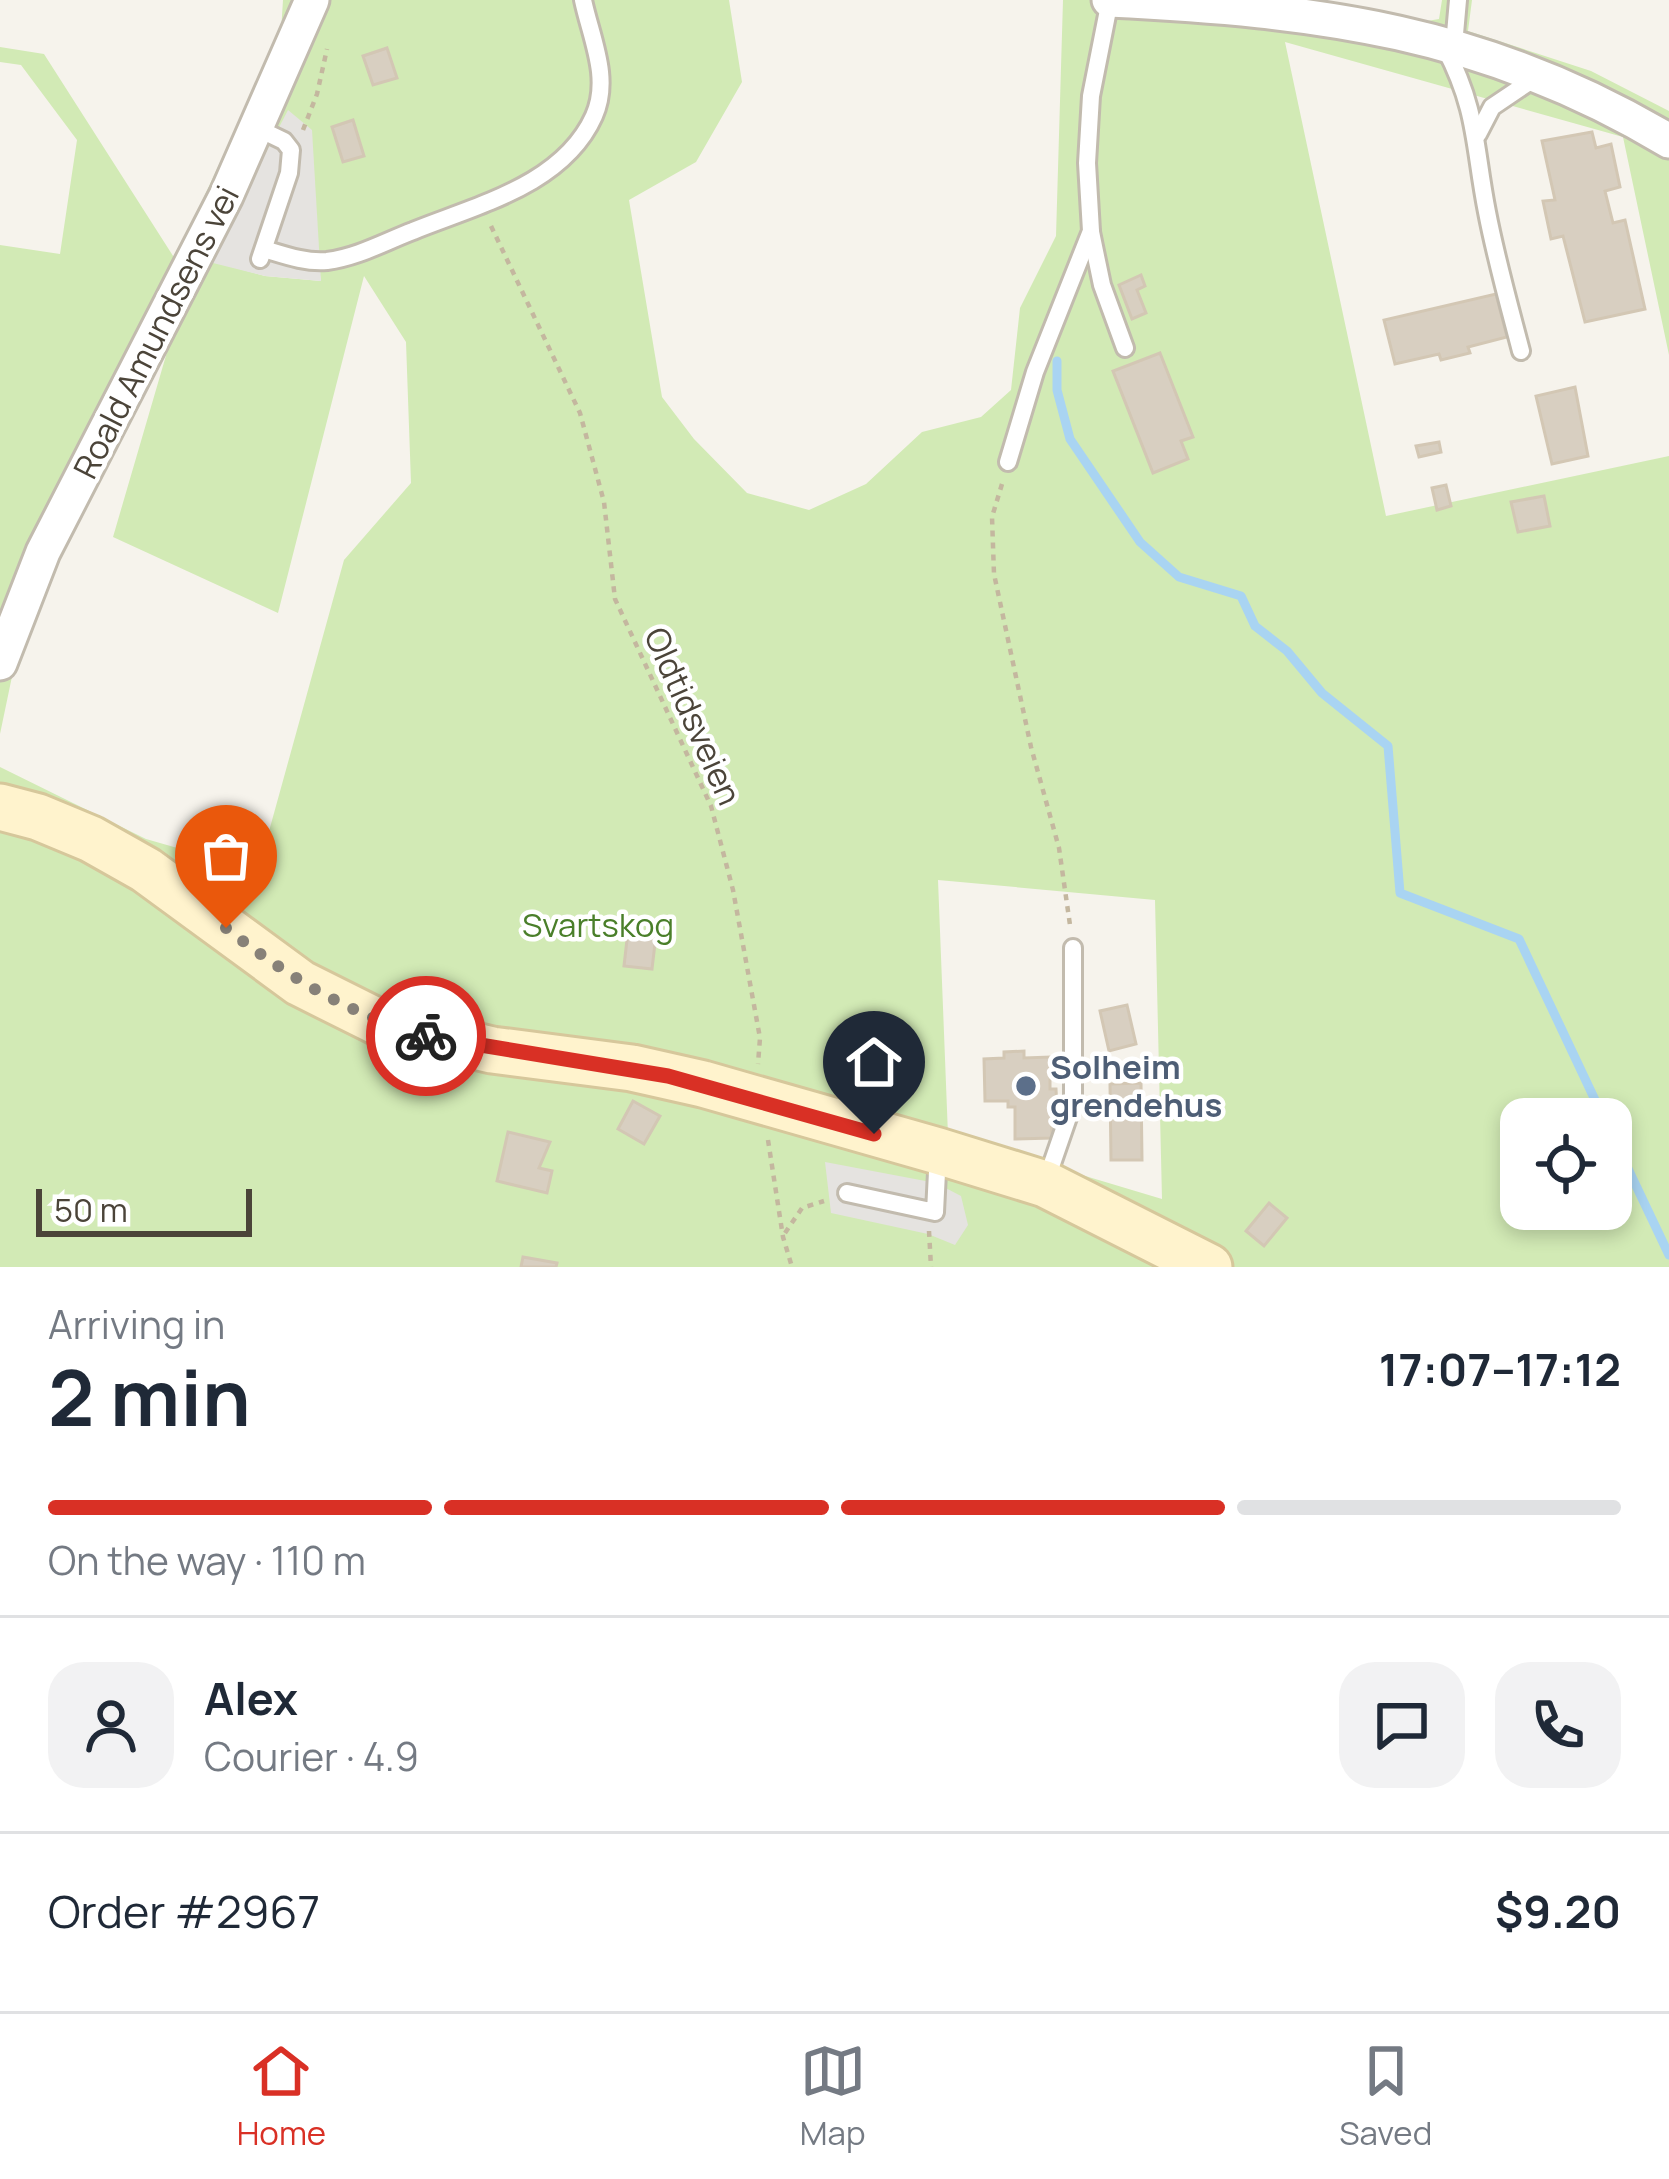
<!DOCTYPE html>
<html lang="en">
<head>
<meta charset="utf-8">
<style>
	:root { --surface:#fff; --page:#f2f2f3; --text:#1f2937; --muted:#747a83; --line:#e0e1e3; --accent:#d93025 }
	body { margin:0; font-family:Manrope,sans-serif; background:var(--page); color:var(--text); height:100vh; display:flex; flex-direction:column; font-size:45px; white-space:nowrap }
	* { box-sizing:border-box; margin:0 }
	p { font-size:39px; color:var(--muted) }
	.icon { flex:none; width:66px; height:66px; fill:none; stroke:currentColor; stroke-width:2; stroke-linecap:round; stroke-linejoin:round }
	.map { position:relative; height:1267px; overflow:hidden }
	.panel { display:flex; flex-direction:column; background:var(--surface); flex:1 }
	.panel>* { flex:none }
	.tools { position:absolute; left:1500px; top:1098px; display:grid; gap:24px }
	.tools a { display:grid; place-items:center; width:132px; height:132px; border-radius:24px; background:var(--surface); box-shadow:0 6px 18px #0003; font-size:60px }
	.scale { position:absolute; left:36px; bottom:30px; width:216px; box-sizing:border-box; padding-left:12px; border:6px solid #4b4439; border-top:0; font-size:33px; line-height:42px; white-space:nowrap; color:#4b4439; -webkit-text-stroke:9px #fff; paint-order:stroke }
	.pin { position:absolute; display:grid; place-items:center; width:102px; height:102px; color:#fff; margin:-123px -51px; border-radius:50% 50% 50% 0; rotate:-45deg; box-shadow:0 0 12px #0007 }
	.pin .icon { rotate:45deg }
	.courier { position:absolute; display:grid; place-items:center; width:120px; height:120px; margin:-60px; border:9px solid #d93025; border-radius:50%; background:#fff; color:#222; box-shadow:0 3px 15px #0007 }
	.overview em { font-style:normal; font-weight:700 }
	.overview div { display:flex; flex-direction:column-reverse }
	.overview { display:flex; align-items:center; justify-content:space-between; height:204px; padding:0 48px }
	h1 { font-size:78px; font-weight:700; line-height:90px }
	.bar { display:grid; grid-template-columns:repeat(4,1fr); gap:18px 12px; align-content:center; height:144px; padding:0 48px }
	.bar i { height:15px; border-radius:9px; background:var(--line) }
	.bar .current { background:var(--accent) }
	.bar p { grid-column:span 4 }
	.line { display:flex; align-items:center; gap:30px; padding:0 48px; border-top:3px solid var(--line) }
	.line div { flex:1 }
	.round { display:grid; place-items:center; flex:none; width:126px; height:126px; border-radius:36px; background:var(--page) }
	.menu { display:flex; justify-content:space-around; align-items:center; height:168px; border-top:3px solid var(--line); background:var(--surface); font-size:33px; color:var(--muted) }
	.menu a { display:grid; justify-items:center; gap:6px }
	.menu .current { color:var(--accent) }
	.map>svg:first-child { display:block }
	.green { fill:#d2eab5; fill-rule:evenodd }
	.parking { fill:#e5e3e0 }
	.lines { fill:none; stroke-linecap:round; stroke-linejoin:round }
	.stream { stroke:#a9d4f2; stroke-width:9 }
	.building { fill:#d8cfc1; stroke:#d3c7b4; stroke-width:3 }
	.lane-casing { stroke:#c2bbae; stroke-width:22 }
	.street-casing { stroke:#c2bbae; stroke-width:39 }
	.secondary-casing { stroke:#d6c79b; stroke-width:51 }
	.path { stroke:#c4b79f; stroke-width:4.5; stroke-dasharray:6 6; stroke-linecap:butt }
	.lane { stroke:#fff; stroke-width:16 }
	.street { stroke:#fff; stroke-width:33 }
	.secondary { stroke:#fff3cd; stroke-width:45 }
	.done { stroke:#878178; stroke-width:12; stroke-dasharray:0 21.6 }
	.route { stroke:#d93025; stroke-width:15 }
	.service-dot { fill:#5c6f8a; stroke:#fff; stroke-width:4.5 }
	.labels { text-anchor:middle; stroke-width:9; stroke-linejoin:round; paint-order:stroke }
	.street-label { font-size:33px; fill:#4b4439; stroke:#fff }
	.park-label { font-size:33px; fill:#4a7f2a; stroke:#fff }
	.service-label { font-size:33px; font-weight:bold; fill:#4e5e75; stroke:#fff; text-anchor:start }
</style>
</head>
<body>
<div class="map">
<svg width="1669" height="1267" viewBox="0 0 1669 1267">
	<rect width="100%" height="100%" fill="#f6f3ec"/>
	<path class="green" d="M283 0H729L742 82 696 162 629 200 662 397 694 439 747 493 809 510 866 484 922 432 981 417 1011 390 1020 308 1056 236 1063 0H1258L1409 24 1439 19 1442 0H1472L1468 31 1591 71 1669 111V355L1623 137 1285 42 1386 516 1669 456V1267H0V767L146 839 258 871 344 560 411 483 406 342 364 276 278 613 113 537 172 335 24 619 0 734V245L60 254 77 140 21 65 0 62V47L44 54 175 259 281 32ZM289 111 321 281 265 276 210 261ZM938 880 1155 900 1162 1199 948 1135ZM1521 1119H1611V1209H1521Z"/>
	<g class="parking">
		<path d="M288 110 312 130 321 281 265 276 209 262Z"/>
		<path d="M825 1162 936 1183 961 1196 968 1225 955 1245 928 1234 831 1213Z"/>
	</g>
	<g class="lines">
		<g class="stream">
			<path d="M1057 361V390L1070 439 1140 542 1179 577 1241 596 1255 626 1287 651 1322 693 1388 746 1400 893 1519 939 1604 1119"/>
			<path d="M1611 1133 1669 1255"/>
		</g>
	</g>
	<g class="building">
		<path d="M387 48 397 78 373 85 363 56Z"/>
		<path d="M353 120 364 156 343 162 332 127Z"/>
		<path d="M1592 132 1596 148 1611 144 1620 187 1605 191 1613 223 1625 220 1645 309 1585 322 1563 236 1551 239 1543 201 1555 200 1542 141Z"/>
		<path d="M1141 275 1145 286 1137 290 1146 313 1132 319 1119 285Z"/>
		<path d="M1496 294 1507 337 1468 347 1470 353 1441 360 1439 354 1395 364 1384 320Z"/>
		<path d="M1160 353 1193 437 1181 441 1188 459 1153 473 1113 371Z"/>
		<path d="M1575 387 1588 456 1552 464 1536 396Z"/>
		<path d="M1439 442 1441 452 1419 457 1416 446Z"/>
		<path d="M1446 485 1451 506 1437 510 1432 488Z"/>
		<path d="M1544 496 1550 526 1518 532 1511 502Z"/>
		<path d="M628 931 656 935 652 969 624 966Z"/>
		<path d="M1127 1005 1136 1044 1109 1051 1100 1011Z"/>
		<path d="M1024 1051V1058L1050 1057V1089H1056L1057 1109H1051L1052 1138 1015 1139V1107H1008V1101H985L984 1059 1004 1058V1052Z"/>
		<path d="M1141 1083 1142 1160H1111L1110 1084Z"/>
		<path d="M633 1101 660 1116 644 1144 618 1129Z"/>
		<path d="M508 1132 550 1142 539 1168 552 1171 547 1193 497 1181Z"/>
		<path d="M1269 1203 1287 1218 1264 1246 1246 1231Z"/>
		<path d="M523 1257 557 1263 556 1267H521Z"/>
	</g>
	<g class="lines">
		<g class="lane-casing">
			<g id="lane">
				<path d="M1454 45 1458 0"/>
				<path d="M1445 48C1478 111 1474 147 1487 212 1496 259 1509 305 1521 351"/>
				<path d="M257 128 284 141 291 150 289 173 260 259"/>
				<path d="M1478 134 1492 107 1535 78"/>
				<path d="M1091 232 1102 285 1125 348"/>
				<path d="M264 249C284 255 306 263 327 261 358 257 384 242 413 231 477 205 563 185 594 116 611 78 591 38 583 0"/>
				<path d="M1008 462 1035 372 1091 231 1087 163 1091 96 1110 0"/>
				<path d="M1045 1184 1073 1103V948"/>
				<path d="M847 1193 935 1212 938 1152"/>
			</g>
		</g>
		<g class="street-casing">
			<g id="street">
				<path d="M1109 0C1317 10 1486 31 1669 141"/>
				<path d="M0 663 43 552 226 196 312 0"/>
			</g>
		</g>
		<g class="secondary-casing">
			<path id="secondary" d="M0 807 38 817 91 839 146 870 300 983 382 1024 492 1050 632 1068 703 1084 938 1151 1045 1184 1209 1267"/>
		</g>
		<g class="path">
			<path d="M303 130 317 94 327 49"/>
			<path d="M491 226 580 413 604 502 615 599 711 806 733 890 760 1038 758 1064"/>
			<path d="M1002 484 992 517 994 574 1031 747 1059 848 1070 925"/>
			<path d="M768 1140 783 1237 792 1267"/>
			<path d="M929 1231 931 1267"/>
			<path d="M785 1233 802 1208 824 1201"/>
		</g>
		<use href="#lane" class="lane"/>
		<use href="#street" class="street"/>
		<use href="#secondary" class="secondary"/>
	</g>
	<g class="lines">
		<path class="done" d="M226 928C288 977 350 1015 426 1036"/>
		<path class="route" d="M426 1036 668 1076 874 1134"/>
	</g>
	<circle class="service-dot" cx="1026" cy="1086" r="12"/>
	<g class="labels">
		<g class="street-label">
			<text transform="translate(156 332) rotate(-63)" y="12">Roald Amundsens vei</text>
			<text transform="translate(693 716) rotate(66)" y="12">Oldtidsveien</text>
		</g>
		<g class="park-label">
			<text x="598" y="937">Svartskog</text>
		</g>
		<g class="service-label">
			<text x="1050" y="1079">Solheim<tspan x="1050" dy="38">grendehus</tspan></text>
		</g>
	</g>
</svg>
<div class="tools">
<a><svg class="icon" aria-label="locate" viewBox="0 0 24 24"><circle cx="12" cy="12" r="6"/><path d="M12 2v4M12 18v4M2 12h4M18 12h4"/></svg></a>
</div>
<div class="scale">50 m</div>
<div class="pin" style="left:226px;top:928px;background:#ea580c"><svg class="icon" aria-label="bag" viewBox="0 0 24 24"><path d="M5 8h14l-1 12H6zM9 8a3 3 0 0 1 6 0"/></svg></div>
<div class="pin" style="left:874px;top:1134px;background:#1f2937"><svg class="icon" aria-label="home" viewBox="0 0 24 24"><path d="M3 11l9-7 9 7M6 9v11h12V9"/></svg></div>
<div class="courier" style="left:426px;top:1036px"><svg class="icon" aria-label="bike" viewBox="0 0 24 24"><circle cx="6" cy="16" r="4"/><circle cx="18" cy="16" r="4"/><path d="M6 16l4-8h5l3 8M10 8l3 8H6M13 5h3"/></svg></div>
</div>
<section class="panel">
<div class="overview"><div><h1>2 min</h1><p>Arriving in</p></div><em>17:07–17:12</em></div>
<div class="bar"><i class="current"></i><i class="current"></i><i class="current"></i><i></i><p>On the way · 110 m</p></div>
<div class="line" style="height:216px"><a class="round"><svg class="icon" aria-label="person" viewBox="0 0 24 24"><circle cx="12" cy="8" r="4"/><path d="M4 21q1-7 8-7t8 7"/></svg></a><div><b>Alex</b><p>Courier · 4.9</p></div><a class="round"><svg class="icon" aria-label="chat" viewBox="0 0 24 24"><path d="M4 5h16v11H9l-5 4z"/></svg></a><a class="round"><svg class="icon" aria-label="phone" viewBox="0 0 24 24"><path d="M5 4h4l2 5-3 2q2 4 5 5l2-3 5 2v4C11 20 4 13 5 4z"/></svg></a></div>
<div class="line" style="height:156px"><div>Order #2967</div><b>$9.20</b></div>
</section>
<nav class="menu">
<a class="current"><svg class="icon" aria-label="home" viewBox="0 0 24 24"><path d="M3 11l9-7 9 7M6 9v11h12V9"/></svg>Home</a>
<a><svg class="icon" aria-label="map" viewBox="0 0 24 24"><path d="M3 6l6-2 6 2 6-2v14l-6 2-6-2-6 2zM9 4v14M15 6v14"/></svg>Map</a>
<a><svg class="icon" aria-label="saved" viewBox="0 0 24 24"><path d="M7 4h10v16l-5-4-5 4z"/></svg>Saved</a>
</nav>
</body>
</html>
